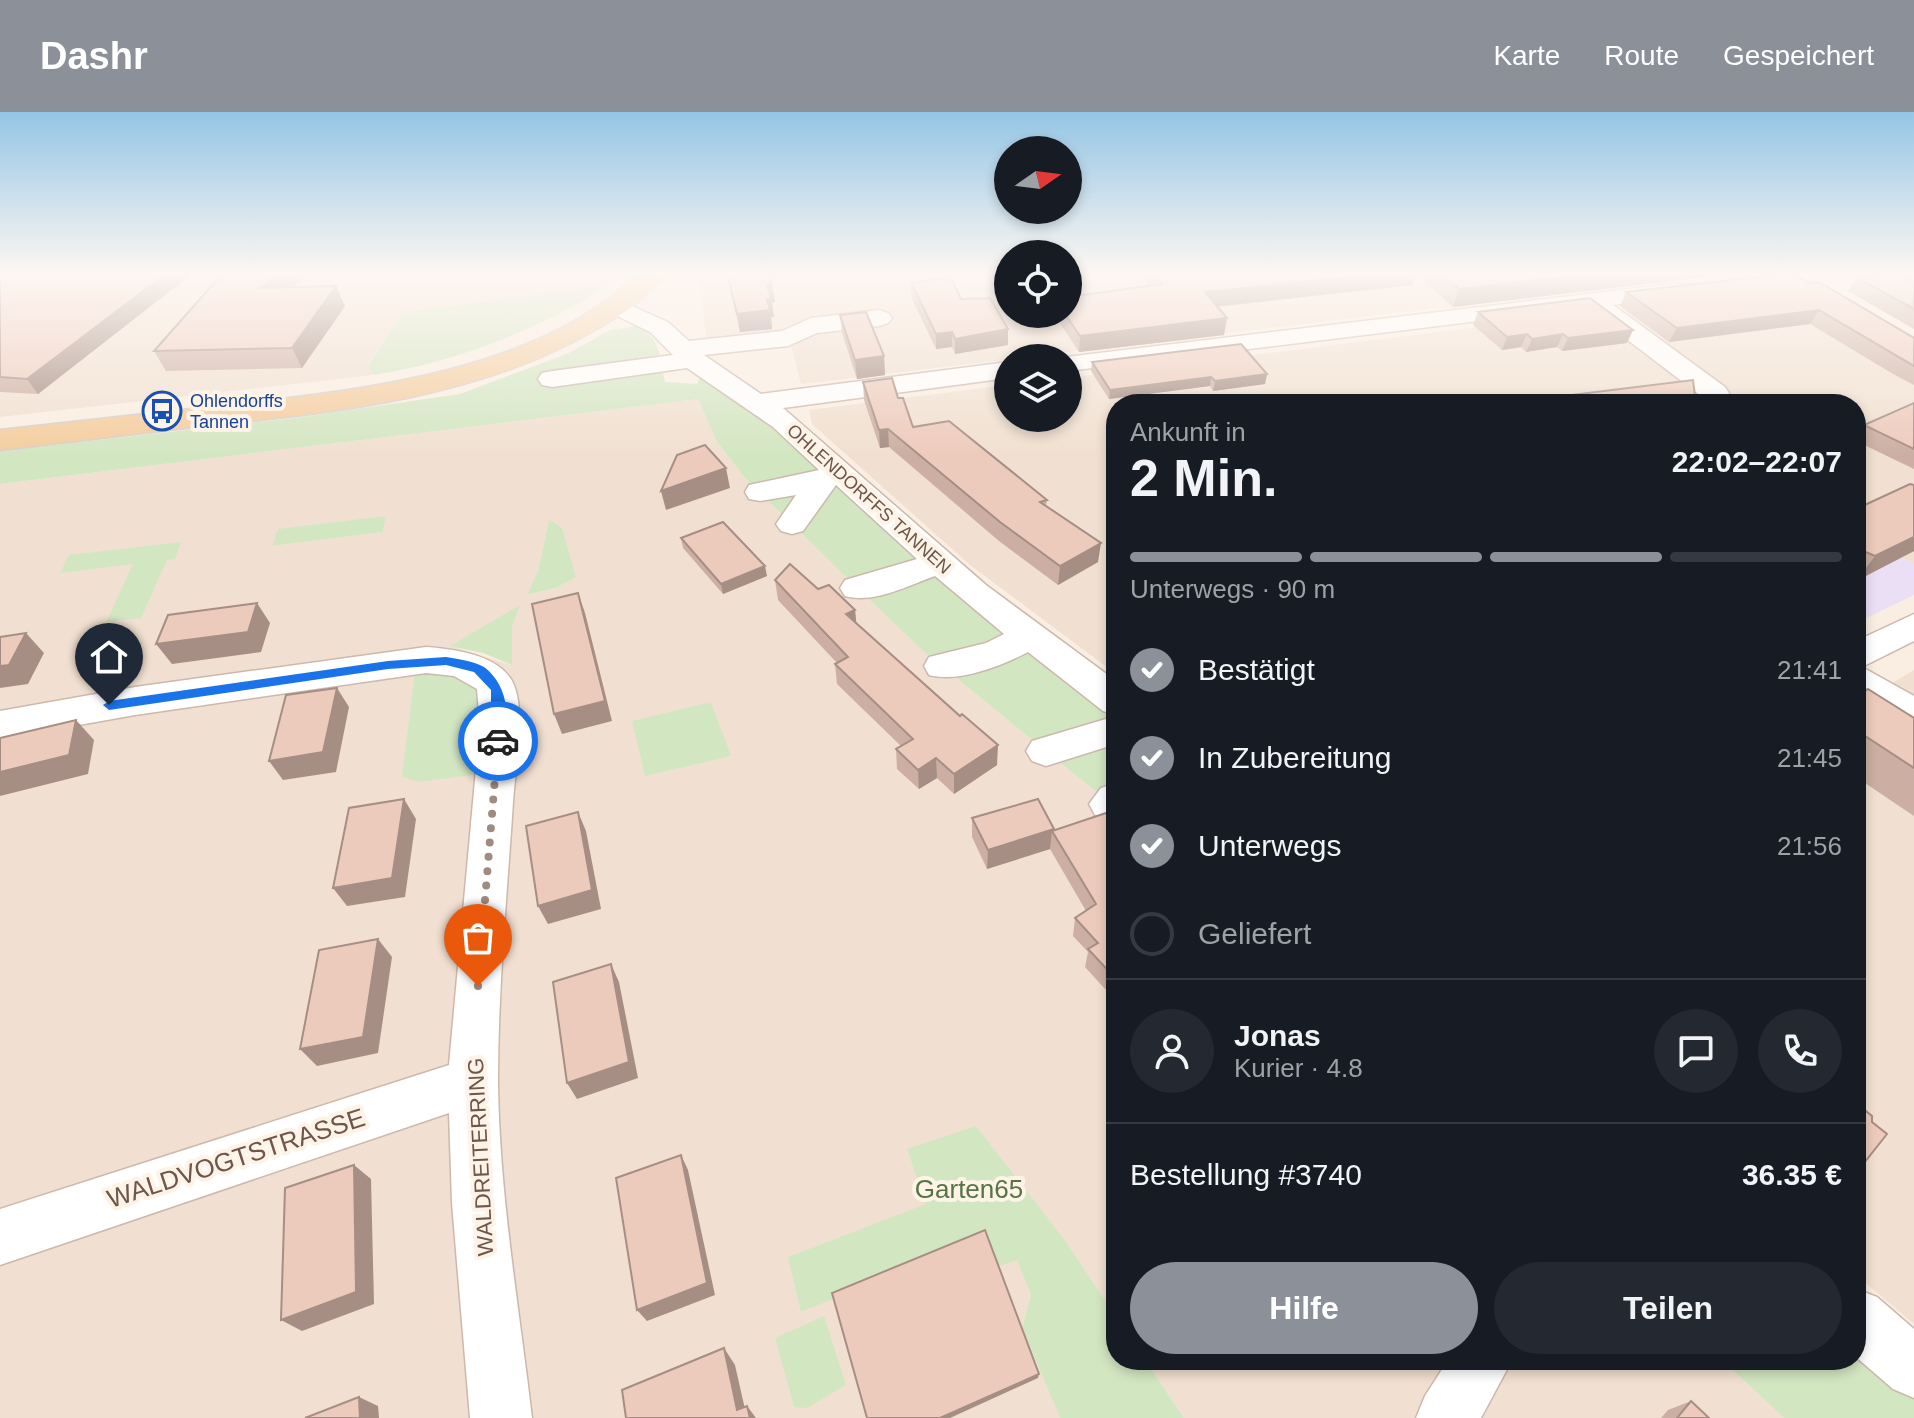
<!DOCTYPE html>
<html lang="de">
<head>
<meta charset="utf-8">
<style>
	:root { --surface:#171b24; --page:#242831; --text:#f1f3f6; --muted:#9ea1a6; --line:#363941; --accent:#8c9099 }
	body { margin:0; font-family:Helvetica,sans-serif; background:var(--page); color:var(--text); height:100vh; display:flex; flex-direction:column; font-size:30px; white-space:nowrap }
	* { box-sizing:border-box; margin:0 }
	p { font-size:26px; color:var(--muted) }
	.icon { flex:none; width:44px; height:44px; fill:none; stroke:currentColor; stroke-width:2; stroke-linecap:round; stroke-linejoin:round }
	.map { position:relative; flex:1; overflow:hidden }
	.details { position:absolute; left:1106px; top:282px; width:760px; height:976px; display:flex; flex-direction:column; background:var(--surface); border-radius:32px; box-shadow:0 4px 12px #0003 }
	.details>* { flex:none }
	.needle { width:52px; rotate:76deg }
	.buttons { position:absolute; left:994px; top:24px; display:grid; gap:16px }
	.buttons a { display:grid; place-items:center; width:88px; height:88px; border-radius:50%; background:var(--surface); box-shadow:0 4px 12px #0003; font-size:40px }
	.pin { position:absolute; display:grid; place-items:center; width:68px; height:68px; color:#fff; margin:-82px -34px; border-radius:50% 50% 50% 0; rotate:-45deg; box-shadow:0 0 8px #0007 }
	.pin .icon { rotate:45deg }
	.courier { position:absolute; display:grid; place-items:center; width:80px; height:80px; margin:-40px; border:6px solid #1a73e8; border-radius:50%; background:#fff; color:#222; box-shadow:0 2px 10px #0007 }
	.headline em { font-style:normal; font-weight:700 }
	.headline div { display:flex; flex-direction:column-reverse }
	.headline { display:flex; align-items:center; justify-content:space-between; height:136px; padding:0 24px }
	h1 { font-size:52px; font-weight:700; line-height:60px }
	.bar { display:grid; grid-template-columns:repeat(4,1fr); gap:12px 8px; align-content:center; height:96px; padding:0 24px }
	.bar i { height:10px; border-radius:6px; background:var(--line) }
	.bar .active { background:var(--accent) }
	.bar p { grid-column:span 4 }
	.line { display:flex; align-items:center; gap:20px; padding:0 24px; border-top:2px solid var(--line) }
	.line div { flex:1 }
	.round { display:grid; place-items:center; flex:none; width:84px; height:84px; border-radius:42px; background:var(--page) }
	ol { padding:0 24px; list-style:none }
	li { display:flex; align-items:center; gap:24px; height:88px }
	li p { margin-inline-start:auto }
	li .icon { padding:8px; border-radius:50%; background:var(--accent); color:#fff; stroke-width:4 }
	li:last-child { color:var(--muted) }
	li i { width:44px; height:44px; border:4px solid var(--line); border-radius:50% }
	.primary-button { display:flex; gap:16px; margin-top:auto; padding:16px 24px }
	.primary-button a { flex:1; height:92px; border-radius:48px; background:var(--accent); color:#fff; font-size:32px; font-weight:700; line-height:92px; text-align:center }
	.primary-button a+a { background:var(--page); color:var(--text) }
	header { display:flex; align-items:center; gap:48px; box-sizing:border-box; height:112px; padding:0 40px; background:var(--accent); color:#fff }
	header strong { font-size:38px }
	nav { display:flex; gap:44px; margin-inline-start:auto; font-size:28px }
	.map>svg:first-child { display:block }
	.residential { fill:#f1e0d1; fill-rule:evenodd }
	.education { fill:#ebdff6 }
	.green { fill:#d3e6c2 }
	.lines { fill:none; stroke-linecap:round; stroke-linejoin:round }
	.minor-casing { stroke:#ccb8ac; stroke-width:3 }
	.major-casing { stroke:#d7cfcd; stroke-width:3 }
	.minor { fill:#fff; fill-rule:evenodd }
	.major { fill:#f4cd9f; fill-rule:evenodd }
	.wall { fill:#ccafa2 }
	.shaded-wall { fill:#a68e84 }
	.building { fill:#edcbbc; stroke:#a68e84; stroke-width:2 }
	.route { fill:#1a73e8 }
	.done { stroke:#a08b80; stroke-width:8; stroke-dasharray:0 14.4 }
	.labels { text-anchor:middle; stroke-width:8; stroke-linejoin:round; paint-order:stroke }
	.far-transit-label { font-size:18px; fill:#164399; stroke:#fdf3e7; text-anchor:start }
	.far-street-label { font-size:18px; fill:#6f554b; stroke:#fdf3e7 }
	.street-label { font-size:22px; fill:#6f554b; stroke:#fdf3e7 }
	.near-street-label { font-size:26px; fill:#6f554b; stroke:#fdf3e7 }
	.near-park-label { font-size:26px; fill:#567444; stroke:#fdf3e7 }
</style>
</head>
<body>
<header>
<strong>Dashr</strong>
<nav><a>Karte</a><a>Route</a><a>Gespeichert</a></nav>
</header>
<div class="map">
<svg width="1914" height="1306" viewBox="0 0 1914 1306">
	<rect width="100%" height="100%" fill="#faeee2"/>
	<g class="residential">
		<path d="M0 161H611L607 174 403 200 368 253 373 263 0 305Z"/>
		<path d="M698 161H1008V202H1068V161H1732L801 272 788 222 707 231Z"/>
		<path d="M1801 175 1914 239V452L1856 421V292H1116V562L970 453 812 312 809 298 1008 273V306H1068V266Z"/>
		<path d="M698 287 716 328 744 365 857 476 922 538 1116 696V1205L1064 1128 1017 1147 1031 1183 1022 1216 1060 1306H0V372ZM386 404 383 420 272 434ZM549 409 555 476 528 483 538 459ZM167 447 141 505 107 510 134 452ZM519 494 512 515 511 553 452 534Z"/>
		<path d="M1914 558V1212L1856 1163V593Z"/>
		<path d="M1145 1248H1722L1784 1306H1184Z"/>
	</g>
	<path class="education" d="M1856 421 1914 452V483L1856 511Z"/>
	<g class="green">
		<path d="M607 174C535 220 457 249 373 263L368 254 403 200Z"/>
		<path d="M637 214C660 224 661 248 665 270L697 272 703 257 1116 589V696L922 538 857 476 744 365 716 328 698 287 0 372V339L295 306 460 282 569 241 610 218Z"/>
		<path d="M386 404 383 420 272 434 278 417Z"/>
		<path d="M549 408 562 416 576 465 555 476 527 483 538 459Z"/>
		<path d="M181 430 175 447 167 448 141 506 106 510 133 452 60 461 69 443Z"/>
		<path d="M520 493 512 515V553L483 541 450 534Z"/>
		<path d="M416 550 478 557 495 660 418 670 402 664Z"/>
		<path d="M711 590 731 644 645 664 632 609Z"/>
		<path d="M976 1014 1064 1127 1116 1205V1248H1145L1184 1306H1060L1022 1216 1031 1183 1017 1148 997 1155 985 1125 801 1200 788 1145 926 1092 907 1037Z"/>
		<path d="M824 1204 846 1273 807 1296 794 1295 775 1226Z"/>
		<path d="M1856 1206 1914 1256V1306H1784L1722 1248H1856Z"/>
	</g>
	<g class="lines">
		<g class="minor-casing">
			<g id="minor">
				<path d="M1751 161H1821L1817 166 1809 168 1741 176 1733 174 1729 169 1733 164Z"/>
				<path d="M1678 171 1687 173 1690 178 1687 183 1613 193 1725 275 1729 281 1725 287 1715 289 1705 287 1586 196 1068 259V246H1058Z"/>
				<path d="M616 187 668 210 689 229 782 219 811 206 879 198 888 201 892 206 888 211 879 214 817 221 788 234 704 243 761 282 1008 250V266L783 296 986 473 1116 569V603L1103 599 1028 540C1001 554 958 571 929 563L924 554 929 545 986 531 1004 522 935 464C907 474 874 492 845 484L840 476 845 468 917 447 836 373 803 419 792 422 781 419 776 412 796 383 760 389 749 387 745 380 749 373 819 358 773 315 687 256 552 275 542 273 538 267 542 261 552 259 673 243 650 220 607 199 604 194 607 189Z"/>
				<path d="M1914 502V529L1862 555 1914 584V616L1900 612 1856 584V529Z"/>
				<path d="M426 535C454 537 505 543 515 576 525 605 515 659 513 690 507 783 498 876 498 969 499 1081 519 1194 532 1306H470L452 1091 449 1001 0 1153V1097L449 953 480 613 477 577 454 564 426 561 135 603 0 627V599L135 575Z"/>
				<path d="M1116 604V632L1046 654 1032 649 1026 639 1032 629Z"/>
				<path d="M1116 671V706L1110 708 1095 703 1089 692 1101 676Z"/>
				<path d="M1856 1177 1877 1185 1914 1217V1286L1893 1277 1856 1245Z"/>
				<path d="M1448 1248H1512L1481 1306H1416L1425 1284Z"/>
			</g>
		</g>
		<g class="major-casing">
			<path id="major" d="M638 161H665C648 186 621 203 595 218 473 289 325 301 186 316 124 323 62 331 0 338V318C66 311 133 303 199 296 336 281 536 265 638 161Z"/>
		</g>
		<use href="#minor" class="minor"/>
		<use href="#major" class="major"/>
	</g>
	<g class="wall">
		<path d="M4 161H193L38 282 0 280V163Z"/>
		<path d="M223 161H311L292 175 345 194 302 256 166 259 154 239Z"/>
		<path d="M727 161 772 172 775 190 772 191 774 205H771L772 217 740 220Z"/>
		<path d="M1147 161H1736L1453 195 1416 162 1412 173 1218 195 1224 223 1079 240 1054 202H1068L1149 174 1146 171Z"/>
		<path d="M1857 166 1914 169V217L1848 179Z"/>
		<path d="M911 170 961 187 1008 217V233L955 242 952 235 936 237 911 185Z"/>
		<path d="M1809 171 1914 226V273L1893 262 1810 212 1669 230 1620 194 1626 180Z"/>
		<path d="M1478 200 1627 231 1562 239 1557 235 1526 240 1521 235 1502 238 1473 213Z"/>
		<path d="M840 203 884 244 885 263 857 267 842 221Z"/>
		<path d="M1092 250 1267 262 1265 272 1213 279 1210 274 1109 287 1091 259Z"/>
		<path d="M863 270 898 286 913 315 1047 388 1046 394 1098 450 1058 473 999 429 889 335 880 336 864 288Z"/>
		<path d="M1914 291V357L1856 329V324L1864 313Z"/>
		<path d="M1856 397 1914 439 1856 469Z"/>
		<path d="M681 426 767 464 723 482 683 436Z"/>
		<path d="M775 468 818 477 855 498 856 511 997 653 954 682 937 666 919 677 897 657 896 637 901 634 837 572 835 552 837 551 778 488Z"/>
		<path d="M1116 496V515L1113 513Z"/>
		<path d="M1856 584 1914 606V704L1856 665Z"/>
		<path d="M972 706 1054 717V719L1116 710V889L1085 855 1088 840 1073 824 1075 806 1086 799 1050 737 987 757 972 725Z"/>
		<path d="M1691 1289 1709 1306H1661L1668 1298Z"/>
	</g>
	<g class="shaded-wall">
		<path d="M167 161H193L38 282 27 267Z"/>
		<path d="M279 161H311L292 175 260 176Z"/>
		<path d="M1387 161H1416L1412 173 1202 196 1205 180Z"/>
		<path d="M1596 161H1736L1453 195 1459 177Z"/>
		<path d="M772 172 775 190 772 191 774 205H771L772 217 740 220 737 202 767 187V173Z"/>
		<path d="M336 174 345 194 302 256 292 236Z"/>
		<path d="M1819 198 1810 212 1669 230 1677 216Z"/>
		<path d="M1227 206 1224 223 1079 240 1080 224Z"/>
		<path d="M1008 217V233L955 242V227Z"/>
		<path d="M1633 218 1627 231 1562 239 1568 226Z"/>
		<path d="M952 220V235L936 237V222Z"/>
		<path d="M1527 222 1521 235 1502 238 1507 225Z"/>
		<path d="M1563 222 1557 235 1526 240 1532 227Z"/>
		<path d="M884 244 885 263 857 267 855 248Z"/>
		<path d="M1267 262 1265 272 1213 279 1215 269Z"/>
		<path d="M1211 265 1210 274 1109 287 1110 278Z"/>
		<path d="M888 317 889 335 880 336 879 318Z"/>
		<path d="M726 356 730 376 666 398 661 379Z"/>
		<path d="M1914 425V439L1856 469 1875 444Z"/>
		<path d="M1101 431 1098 450 1058 473 1060 454Z"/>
		<path d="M765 454 767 464 723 482 721 472Z"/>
		<path d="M578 481 585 501 612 609 562 622 554 602Z"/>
		<path d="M257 491 270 511 261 540 172 552 156 532Z"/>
		<path d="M855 498 857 518 846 502Z"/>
		<path d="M26 521 44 541 28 572 0 576V554Z"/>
		<path d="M337 576 349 595 336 660 283 668 269 649Z"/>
		<path d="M76 608 94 628 88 662 0 684V660Z"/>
		<path d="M998 633 997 653 954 682V662Z"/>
		<path d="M936 646 937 666 919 677 918 658Z"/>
		<path d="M404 687 416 707 405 785 347 794 333 776Z"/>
		<path d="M578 700 586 719 601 797 548 812 538 794Z"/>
		<path d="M1054 717V722L1052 719 1050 737 987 757 988 738Z"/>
		<path d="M378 827 392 845 378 941 317 954 300 937Z"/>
		<path d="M611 852 619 870 638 966 577 987 567 971Z"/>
		<path d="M681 1043 688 1058 715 1183 647 1209 637 1198Z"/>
		<path d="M354 1053 371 1067 374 1192 302 1219 281 1208Z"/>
		<path d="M724 1236 735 1253 747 1306 737 1298Z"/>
		<path d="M1039 1262 1038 1266 950 1306H940Z"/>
		<path d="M359 1285 378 1294 379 1306H360Z"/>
		<path d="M747 1294 756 1306H750Z"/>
	</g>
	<g class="building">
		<path d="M4 161H167L27 267 0 265V163Z"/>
		<path d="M223 161H279L260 176 336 174 292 236 154 239Z"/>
		<path d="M727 161H769L772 172 767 173 771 187H767L770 198 737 202Z"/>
		<path d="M1153 161H1387L1205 180 1227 206 1080 224 1065 202H1068V185L1162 172Z"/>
		<path d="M1441 161H1596L1459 177Z"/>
		<path d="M1792 161 1809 171 1819 170 1914 226V254L1819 198 1677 216 1626 180Z"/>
		<path d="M1897 161 1914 169V197L1857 166Z"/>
		<path d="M951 166 961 187 990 186 1008 217 955 227 952 220 936 222 911 170Z"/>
		<path d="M1590 186 1633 218 1568 226 1563 222 1532 227 1527 222 1507 225 1478 200Z"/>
		<path d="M866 200 884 244 855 248 840 203Z"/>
		<path d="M1241 232 1267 262 1215 269 1211 265 1110 278 1092 250Z"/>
		<path d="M892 266 898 286H903L913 315 949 309 1047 388 1040 390 1101 431 1060 454 1000 410 888 317 879 318 863 270Z"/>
		<path d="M1693 268 1696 292H1545L1539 287Z"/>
		<path d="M1914 291V337L1864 313Z"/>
		<path d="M705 333 726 356 661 379 677 343Z"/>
		<path d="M1910 372 1914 373V425L1875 444 1856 436V397Z"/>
		<path d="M723 410 765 454 721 472 681 426Z"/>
		<path d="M790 452 818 477 829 473 855 498 846 502 960 604 962 602 998 633 954 662 936 646 918 658 896 637 913 627 835 552 848 545 775 468Z"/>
		<path d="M578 481 605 589 554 602 532 492Z"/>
		<path d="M257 491 248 520 156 532 168 503Z"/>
		<path d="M26 521 9 553 0 554V525Z"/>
		<path d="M337 576 323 640 269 649 286 583Z"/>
		<path d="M1868 577 1914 606V656L1856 618V584Z"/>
		<path d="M76 608 69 643 0 660V626Z"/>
		<path d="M404 687 392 766 333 776 349 696Z"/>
		<path d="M1038 687 1054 717 988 738 972 706Z"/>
		<path d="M578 700 592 778 538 794 526 714Z"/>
		<path d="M1109 700 1116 710V867L1088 837 1098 831 1075 806 1096 792 1052 719Z"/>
		<path d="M378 827 363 925 300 937 319 838Z"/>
		<path d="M611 852 629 950 567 971 553 870Z"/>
		<path d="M1856 991 1872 1004V1010L1887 1022 1860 1056 1856 1053Z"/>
		<path d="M681 1043 707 1171 637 1198 616 1066Z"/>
		<path d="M354 1053 356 1180 281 1208 285 1076Z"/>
		<path d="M985 1118 1039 1262 940 1306H867L832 1181Z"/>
		<path d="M724 1236 737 1298 747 1294 750 1306H626L622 1278Z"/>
		<path d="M359 1285 360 1306H305Z"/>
		<path d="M1691 1289 1709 1306H1677Z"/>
	</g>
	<linearGradient id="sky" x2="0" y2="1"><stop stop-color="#95c5e5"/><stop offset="0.47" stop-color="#fdf7f2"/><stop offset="1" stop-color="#fdf7f2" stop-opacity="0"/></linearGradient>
	<rect width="1914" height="343" fill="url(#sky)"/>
	<path class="route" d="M446 545C457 547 474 549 484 555 508 573 511 606 502 633L498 634 491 629V578L474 560 446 553 388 557 109 598 103 593 109 589 388 549Z"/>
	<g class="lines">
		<path class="done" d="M478 874 498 629"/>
	</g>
	<defs>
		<g id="bus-ring" transform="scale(2)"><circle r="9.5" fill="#fdf3e7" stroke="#1a4fb4" stroke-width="1.5"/><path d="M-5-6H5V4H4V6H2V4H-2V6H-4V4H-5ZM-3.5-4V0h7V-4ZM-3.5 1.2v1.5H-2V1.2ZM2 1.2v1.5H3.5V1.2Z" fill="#1a4fb4"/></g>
	</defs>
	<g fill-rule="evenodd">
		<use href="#bus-ring" x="162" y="299"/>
	</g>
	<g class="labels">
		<g class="far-transit-label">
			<text x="190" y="295">Ohlendorffs<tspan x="190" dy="21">Tannen</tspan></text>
		</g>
		<g class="far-street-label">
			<text transform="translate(869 387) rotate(42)" y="6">OHLENDORFFS TANNEN</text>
		</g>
		<g class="street-label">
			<text transform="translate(480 1045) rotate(-93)" y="8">WALDREITERRING</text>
		</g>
		<g class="near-street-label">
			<text transform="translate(236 1046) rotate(-18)" y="9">WALDVOGTSTRASSE</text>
		</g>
		<g class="near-park-label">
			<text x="969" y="1086">Garten65</text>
		</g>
	</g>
</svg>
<div class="buttons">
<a><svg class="needle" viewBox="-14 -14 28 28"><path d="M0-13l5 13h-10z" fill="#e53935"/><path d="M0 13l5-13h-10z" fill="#9ea1a6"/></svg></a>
<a><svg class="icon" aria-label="locate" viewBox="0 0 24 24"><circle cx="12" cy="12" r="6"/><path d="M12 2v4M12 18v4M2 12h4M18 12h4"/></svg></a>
<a><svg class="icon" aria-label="layers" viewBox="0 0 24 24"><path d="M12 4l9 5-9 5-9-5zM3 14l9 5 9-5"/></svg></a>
</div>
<div class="pin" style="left:478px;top:874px;background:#ea580c"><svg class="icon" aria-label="bag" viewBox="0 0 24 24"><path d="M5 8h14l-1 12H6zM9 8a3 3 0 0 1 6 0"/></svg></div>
<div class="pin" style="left:109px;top:593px;background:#1f2937"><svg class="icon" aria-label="home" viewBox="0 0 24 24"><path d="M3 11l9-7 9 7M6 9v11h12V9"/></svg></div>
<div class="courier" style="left:498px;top:629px"><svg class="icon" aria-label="car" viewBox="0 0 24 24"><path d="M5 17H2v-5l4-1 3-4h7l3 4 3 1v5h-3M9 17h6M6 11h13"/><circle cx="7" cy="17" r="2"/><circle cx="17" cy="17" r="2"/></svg></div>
<section class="details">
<div class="headline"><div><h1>2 Min.</h1><p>Ankunft in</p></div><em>22:02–22:07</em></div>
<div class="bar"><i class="active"></i><i class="active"></i><i class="active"></i><i></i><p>Unterwegs · 90 m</p></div>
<ol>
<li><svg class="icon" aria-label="check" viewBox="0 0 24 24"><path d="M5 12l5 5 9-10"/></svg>Bestätigt<p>21:41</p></li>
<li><svg class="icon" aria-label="check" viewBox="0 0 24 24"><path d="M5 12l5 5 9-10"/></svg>In Zubereitung<p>21:45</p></li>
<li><svg class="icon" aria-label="check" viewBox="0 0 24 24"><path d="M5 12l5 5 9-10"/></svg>Unterwegs<p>21:56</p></li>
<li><i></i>Geliefert</li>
</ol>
<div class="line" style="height:144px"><a class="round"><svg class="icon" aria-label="person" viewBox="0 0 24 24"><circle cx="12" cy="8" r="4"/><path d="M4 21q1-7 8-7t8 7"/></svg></a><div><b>Jonas</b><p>Kurier · 4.8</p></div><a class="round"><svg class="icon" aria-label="chat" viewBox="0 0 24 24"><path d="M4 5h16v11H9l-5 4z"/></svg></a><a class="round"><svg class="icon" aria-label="phone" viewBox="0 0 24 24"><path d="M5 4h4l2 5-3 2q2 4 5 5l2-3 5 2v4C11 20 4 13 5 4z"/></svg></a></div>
<div class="line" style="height:104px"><div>Bestellung #3740</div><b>36.35 €</b></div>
<div class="primary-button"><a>Hilfe</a><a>Teilen</a></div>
</section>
</div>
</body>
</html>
